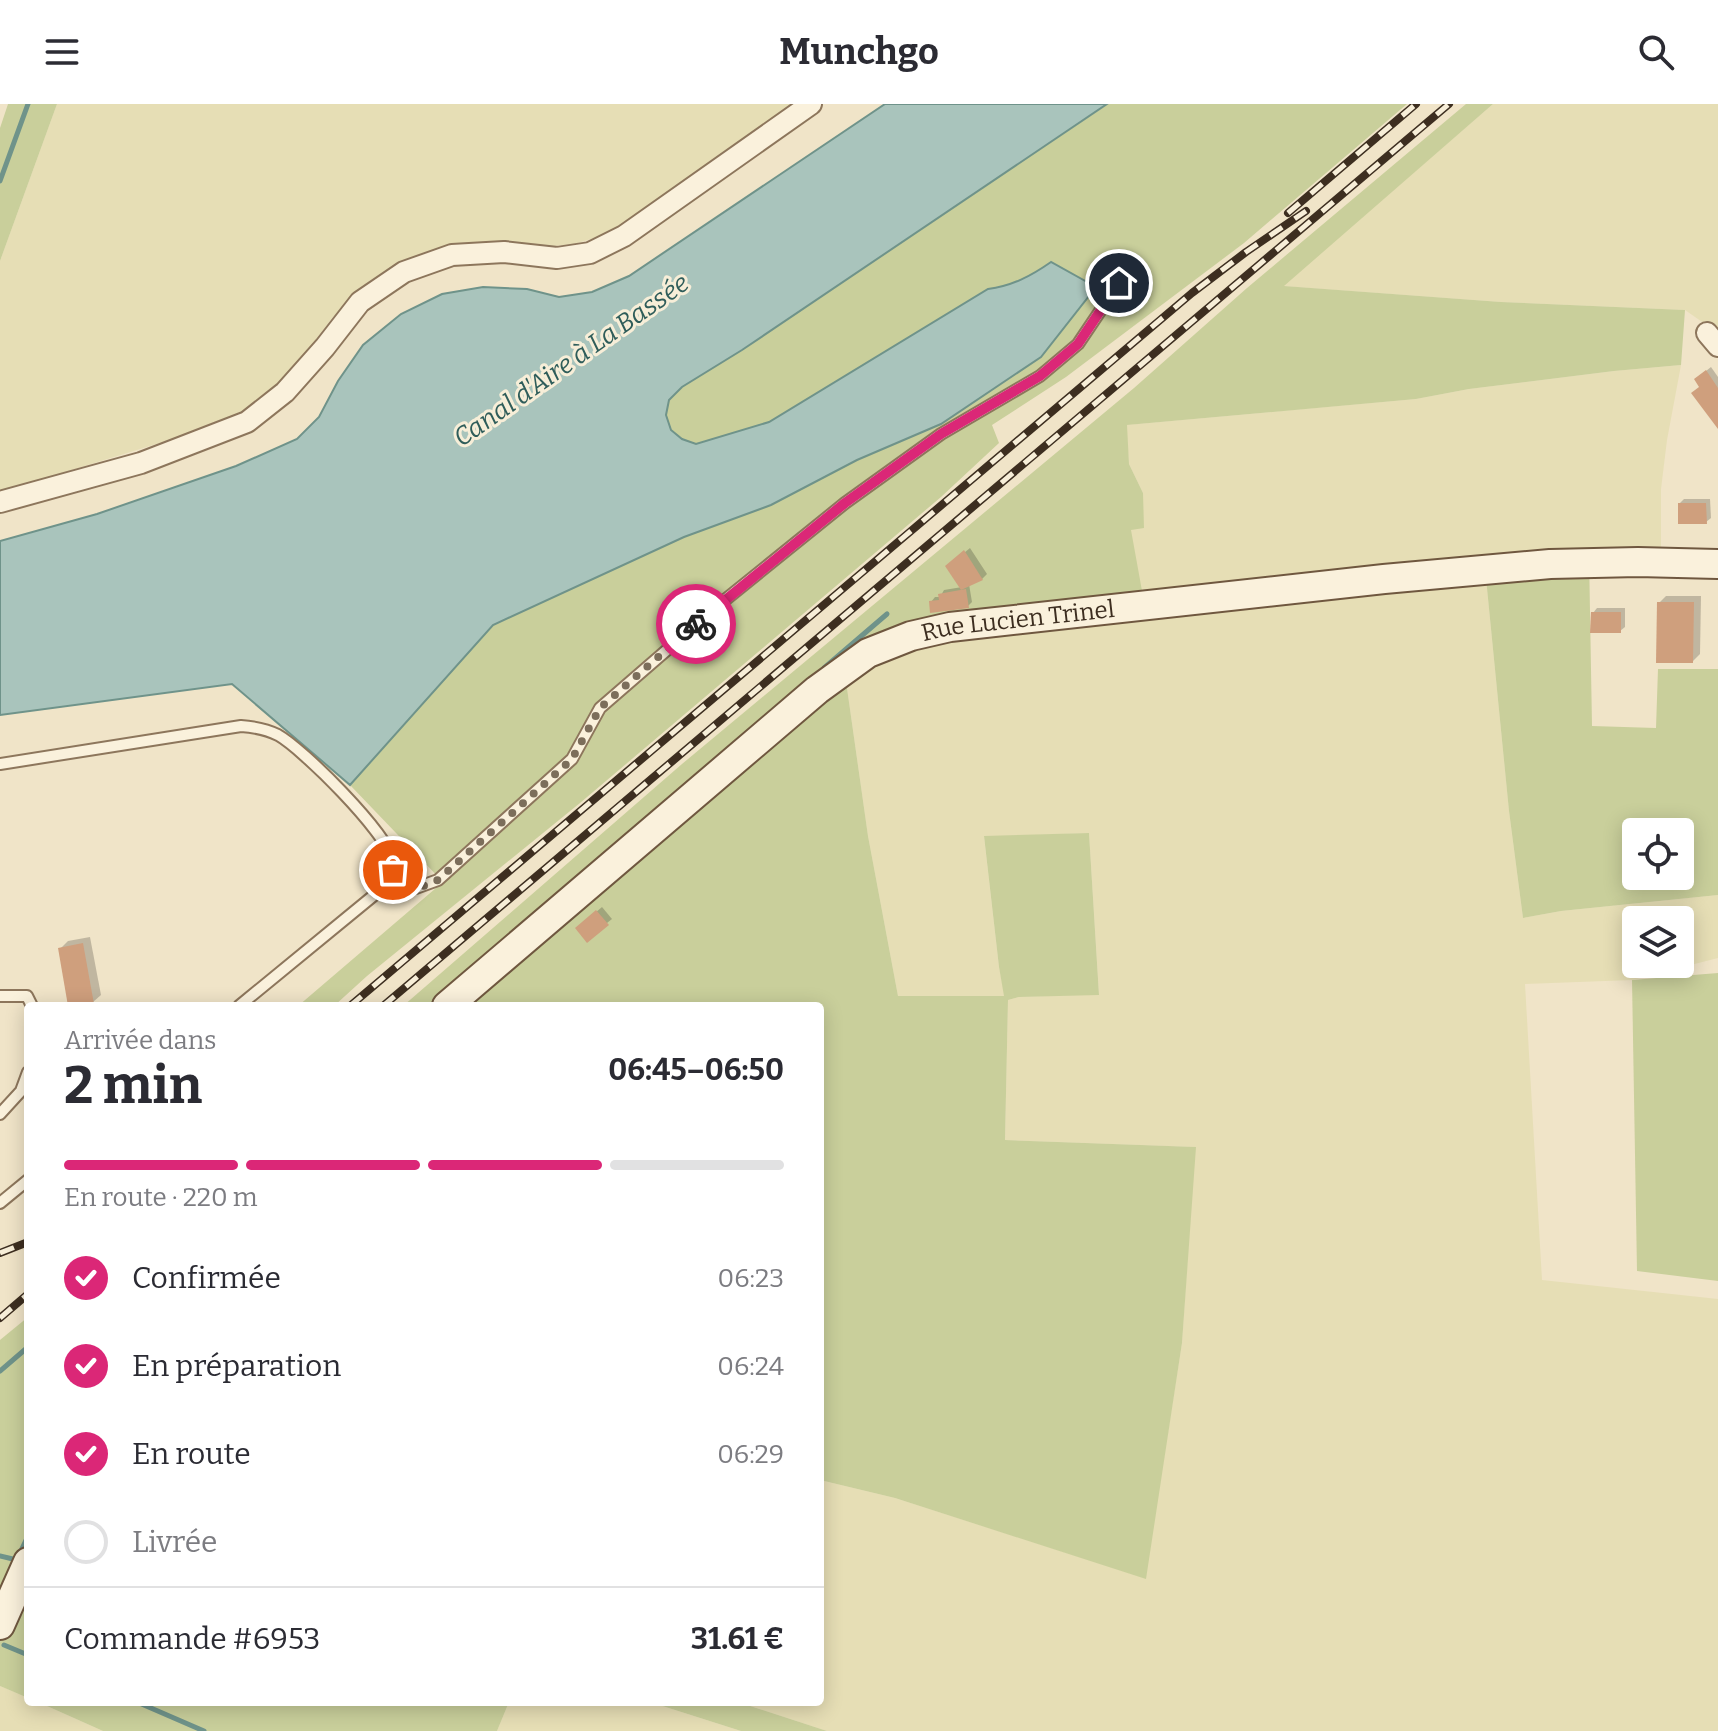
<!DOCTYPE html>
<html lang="fr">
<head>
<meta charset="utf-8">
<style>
	:root { --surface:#fff; --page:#f7f7f7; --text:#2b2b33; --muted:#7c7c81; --line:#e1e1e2; --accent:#db2777 }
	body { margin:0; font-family:Bitter,serif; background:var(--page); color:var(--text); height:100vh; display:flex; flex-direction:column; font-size:30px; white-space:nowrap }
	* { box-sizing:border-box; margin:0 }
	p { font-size:26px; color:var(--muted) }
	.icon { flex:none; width:44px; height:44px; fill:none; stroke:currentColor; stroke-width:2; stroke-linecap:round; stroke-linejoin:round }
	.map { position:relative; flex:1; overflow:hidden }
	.details { position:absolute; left:24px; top:898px; width:800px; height:704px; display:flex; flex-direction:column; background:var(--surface); border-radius:8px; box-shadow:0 4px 20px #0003 }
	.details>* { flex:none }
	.fabs { position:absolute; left:1622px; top:714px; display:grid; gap:16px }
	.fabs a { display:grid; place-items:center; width:72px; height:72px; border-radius:8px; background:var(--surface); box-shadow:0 4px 20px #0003; font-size:40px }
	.pin { position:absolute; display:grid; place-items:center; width:68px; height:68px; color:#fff; margin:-34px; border:4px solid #fff; border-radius:50%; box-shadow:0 2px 8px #0007 }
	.courier { position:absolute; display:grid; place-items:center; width:80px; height:80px; margin:-40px; border:6px solid #db2777; border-radius:50%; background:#fff; color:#222; box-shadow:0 2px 10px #0007 }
	.head em { font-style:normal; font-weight:700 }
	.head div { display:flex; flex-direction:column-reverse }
	.head { display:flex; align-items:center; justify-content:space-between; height:136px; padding:0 40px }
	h1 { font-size:52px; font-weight:700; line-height:60px }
	.bar { display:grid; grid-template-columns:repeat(4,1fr); gap:12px 8px; align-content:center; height:96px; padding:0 40px }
	.bar i { height:10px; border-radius:6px; background:var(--line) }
	.bar .on { background:var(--accent) }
	.bar p { grid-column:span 4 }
	.line { display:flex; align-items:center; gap:20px; padding:0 40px; border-top:2px solid var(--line) }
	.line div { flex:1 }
	ol { padding:0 40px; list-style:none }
	li { display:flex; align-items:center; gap:24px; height:88px }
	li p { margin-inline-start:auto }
	li .icon { padding:8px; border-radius:50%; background:var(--accent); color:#fff; stroke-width:4 }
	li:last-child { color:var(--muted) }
	li i { width:44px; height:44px; border:4px solid var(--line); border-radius:50% }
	header { display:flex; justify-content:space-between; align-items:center; height:104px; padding:0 40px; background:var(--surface); font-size:36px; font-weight:700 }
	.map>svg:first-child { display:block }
	.farmland { fill:#e6deb5; fill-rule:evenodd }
	.green { fill:#c9cf9b; fill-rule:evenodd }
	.water { fill:#a9c4bc; stroke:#6f938a; stroke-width:2 }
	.shadow { fill:#0003 }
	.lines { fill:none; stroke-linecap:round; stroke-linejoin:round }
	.stream { stroke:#6f938a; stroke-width:5 }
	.building { fill:#cf9f7d }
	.lane-casing { stroke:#8d765c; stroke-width:14 }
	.street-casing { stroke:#8d765c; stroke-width:24 }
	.secondary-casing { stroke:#6f573f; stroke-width:32 }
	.lane { stroke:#faf1dc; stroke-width:10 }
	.street { stroke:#faf1dc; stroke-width:20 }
	.secondary { stroke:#faf1dc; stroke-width:28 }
	.rail-casing { stroke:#3d2e20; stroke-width:8 }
	.rail { stroke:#f7eed8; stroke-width:5; stroke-dasharray:15; stroke-linecap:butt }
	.done { stroke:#7c6e5b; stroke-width:8; stroke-dasharray:0 14.4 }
	.route { stroke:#db2777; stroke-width:10 }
	.labels { text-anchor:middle; stroke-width:6; stroke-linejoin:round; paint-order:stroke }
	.street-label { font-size:24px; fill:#3d2e20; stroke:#f7eed8 }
	.water-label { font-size:26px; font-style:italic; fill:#2f5d5a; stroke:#f7eed8 }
</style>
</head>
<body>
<header><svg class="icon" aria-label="menu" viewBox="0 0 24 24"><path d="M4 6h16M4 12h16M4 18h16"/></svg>Munchgo<svg class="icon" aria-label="search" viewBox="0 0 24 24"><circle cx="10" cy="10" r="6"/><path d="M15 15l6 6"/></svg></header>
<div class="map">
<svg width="1718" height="1627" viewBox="0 0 1718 1627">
	<rect width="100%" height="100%" fill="#f0e4c8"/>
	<g class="farmland">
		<path d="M57 0H795L611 129 574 140 543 143 454 141 408 156 371 176 332 214 276 289 241 314 0 388V157Z"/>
		<path d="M1493 0H1718V229L1685 206 1501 198 1282 182Z"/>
		<path d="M1681 261 1667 336 1661 385V450L1484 454 1509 707 1523 814 1561 807 1718 791V854L1632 876 1525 880 1542 1176 1718 1195V1627H827L738 1598H820V1376L895 1394 1145 1474 1182 1239 1195 1043 1005 1036 1008 896 1019 893 1099 890 1089 729 984 733 999 863 1005 892H898L868 732 846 577 898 550 989 528 1131 426 1143 389 1129 360 1126 321 1416 295 1469 285 1614 267ZM1636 816H1680V860H1636Z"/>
		<path d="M0 1582 28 1594V1598H38L103 1627H0Z"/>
		<path d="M509 1598H650L741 1627H497Z"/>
	</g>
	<g class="green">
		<path d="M8 0H57L0 157V24Z"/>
		<path d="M1108 0H1407L1244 139 1066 273 992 321 999 339 941 393 580 699 367 872 334 902H298L443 778 350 681 493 521 684 433 771 401 857 356 941 320 1051 158C1031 172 1012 182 988 185L769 318 696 340 682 335 671 326 665 311 669 296 682 283 742 246Z"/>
		<path d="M1466 0H1493L1284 182 1501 198 1685 206 1681 261 1614 267 1469 285 1416 295 1127 321 1129 360 1143 389 1144 424 1131 426 1146 509 989 528 898 550 846 577 868 732 898 892H1004L999 863 984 732 1089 729 1099 891 1019 893 1008 896 1005 1036 1196 1043 1182 1239 1146 1475 895 1394 820 1376V902H403L682 660 1134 284 1247 184Z"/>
		<path d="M1589 451 1592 622 1656 624 1658 565H1718V791L1561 807 1523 814 1509 707 1484 454ZM1636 728H1680V772H1636Z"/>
		<path d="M1718 869V1177L1637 1167 1632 876Z"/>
		<path d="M28 1213V1594L0 1582V1236Z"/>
		<path d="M38 1598H509L497 1627H103Z"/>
		<path d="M650 1598H738L827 1627H741Z"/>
	</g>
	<path class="water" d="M885 0H1107L742 246 682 283 669 296 666 311 671 326 682 335 696 340 769 318 988 185C1012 182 1031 172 1051 158L1096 183 1041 253 941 320 857 356 771 401 684 433 493 521 350 681 232 580 0 611V437L97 410 236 362 297 335 319 313 338 277 363 241 401 210 442 190 483 183 527 185 559 193 592 188 629 172Z"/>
	<g class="shadow">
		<path d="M1711 263 1718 273V320L1701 271Z"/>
		<path d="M1684 395H1710L1711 414 1706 418 1680 399Z"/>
		<path d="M970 444 987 470 982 475 969 480 972 498 968 502 931 498 935 493H940L944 486 962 483 947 463Z"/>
		<path d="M1666 492H1701L1700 550 1693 557 1659 499Z"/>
		<path d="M1597 504H1625V523L1620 527 1593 509Z"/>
		<path d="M602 803 612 815 607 819 582 820Z"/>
		<path d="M90 833 101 891 93 898 70 902 60 845 68 837Z"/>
	</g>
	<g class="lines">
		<g class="stream">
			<path d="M0 77 28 0"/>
			<path d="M824 564 887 510"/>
			<path d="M0 1267 28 1243"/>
			<path d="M19 1451 28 1432"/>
			<path d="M0 1452 17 1456"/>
			<path d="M4 1541 28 1551"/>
			<path d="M137 1598 204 1627"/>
		</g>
	</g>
	<g class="building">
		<path d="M1706 266 1718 284V325L1691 289 1699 283 1694 275Z"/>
		<path d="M1678 399H1706L1707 420H1678Z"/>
		<path d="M964 446 983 476 961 486 945 462Z"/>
		<path d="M966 485 969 504 930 509 929 497 939 496 938 490Z"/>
		<path d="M1657 498H1694L1693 559H1656Z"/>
		<path d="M1591 508H1621V529H1590Z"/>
		<path d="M596 806 609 821 587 839 575 824Z"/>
		<path d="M83 839 94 900 68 902 58 844Z"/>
	</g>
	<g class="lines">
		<g class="lane-casing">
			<g id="lane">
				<path d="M0 660 241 622C255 623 266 625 278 631 303 645 386 728 392 755 394 761 392 768 391 774"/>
				<path d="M0 892H27L32 902"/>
				<path d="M239 902 378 788 391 774 416 784 438 776 572 655 600 604 720 500 845 399 941 330 1040 272 1078 240 1119 179"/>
				<path d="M0 1010 21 987 28 968"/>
				<path d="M0 1099 28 1076"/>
			</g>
		</g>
		<g class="street-casing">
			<g id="street">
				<path d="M1707 229 1718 242"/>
				<path d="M0 398 141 359 247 318 285 288 325 243 360 198 404 168 452 151 504 148 557 154 590 149 624 132 811 0"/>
			</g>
		</g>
		<g class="secondary-casing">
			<g id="secondary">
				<path id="s1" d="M447 902 817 586 868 549 911 532 950 523 1384 475 1550 460 1638 458 1718 460"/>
				<path d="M0 1521 28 1458"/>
			</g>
		</g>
		<use href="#lane" class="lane"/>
		<use href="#street" class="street"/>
		<use href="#secondary" class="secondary"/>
		<g class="rail-casing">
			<g id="rail">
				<path d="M1288 109 1416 0"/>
				<path d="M350 902 1192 189 1246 148 1306 107"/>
				<path d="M383 902 1449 0"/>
				<path d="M0 1149 28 1138"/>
				<path d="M0 1214 28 1190"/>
			</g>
		</g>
		<use href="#rail" class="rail"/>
	</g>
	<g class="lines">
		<path class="done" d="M393 766 391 774C411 785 417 786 438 776L572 655 600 604 696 520"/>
		<path class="route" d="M696 520 845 399 941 330 1040 272 1078 240 1119 179"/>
	</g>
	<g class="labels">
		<g class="street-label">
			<text dy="8" stroke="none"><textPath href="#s1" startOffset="704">Rue Lucien Trinel</textPath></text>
		</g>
		<g class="water-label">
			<text transform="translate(571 256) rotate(-35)" y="9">Canal d'Aire à La Bassée</text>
		</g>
	</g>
</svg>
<div class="fabs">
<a><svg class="icon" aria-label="locate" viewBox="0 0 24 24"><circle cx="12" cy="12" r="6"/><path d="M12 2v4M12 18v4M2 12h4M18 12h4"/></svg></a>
<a><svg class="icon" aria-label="layers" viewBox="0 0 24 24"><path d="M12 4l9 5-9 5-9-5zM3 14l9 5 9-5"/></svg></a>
</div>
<div class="pin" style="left:393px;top:766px;background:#ea580c"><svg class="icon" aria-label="bag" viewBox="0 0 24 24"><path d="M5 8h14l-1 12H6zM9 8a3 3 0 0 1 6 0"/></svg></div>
<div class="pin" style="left:1119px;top:179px;background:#1f2937"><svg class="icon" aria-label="home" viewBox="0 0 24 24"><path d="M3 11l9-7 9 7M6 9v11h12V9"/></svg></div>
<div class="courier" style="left:696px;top:520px"><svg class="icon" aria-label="bike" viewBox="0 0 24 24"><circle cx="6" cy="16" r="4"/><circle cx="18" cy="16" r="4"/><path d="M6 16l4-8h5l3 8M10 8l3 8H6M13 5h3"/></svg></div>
<section class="details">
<div class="head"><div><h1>2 min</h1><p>Arrivée dans</p></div><em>06:45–06:50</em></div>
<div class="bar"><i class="on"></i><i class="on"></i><i class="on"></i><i></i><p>En route · 220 m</p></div>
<ol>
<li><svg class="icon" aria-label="check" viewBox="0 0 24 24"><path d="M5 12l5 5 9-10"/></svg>Confirmée<p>06:23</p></li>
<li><svg class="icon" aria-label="check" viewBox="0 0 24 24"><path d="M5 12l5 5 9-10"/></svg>En préparation<p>06:24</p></li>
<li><svg class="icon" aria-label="check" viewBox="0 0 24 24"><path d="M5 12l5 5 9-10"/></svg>En route<p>06:29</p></li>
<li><i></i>Livrée</li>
</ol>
<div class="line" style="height:104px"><div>Commande #6953</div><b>31.61 €</b></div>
</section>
</div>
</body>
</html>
